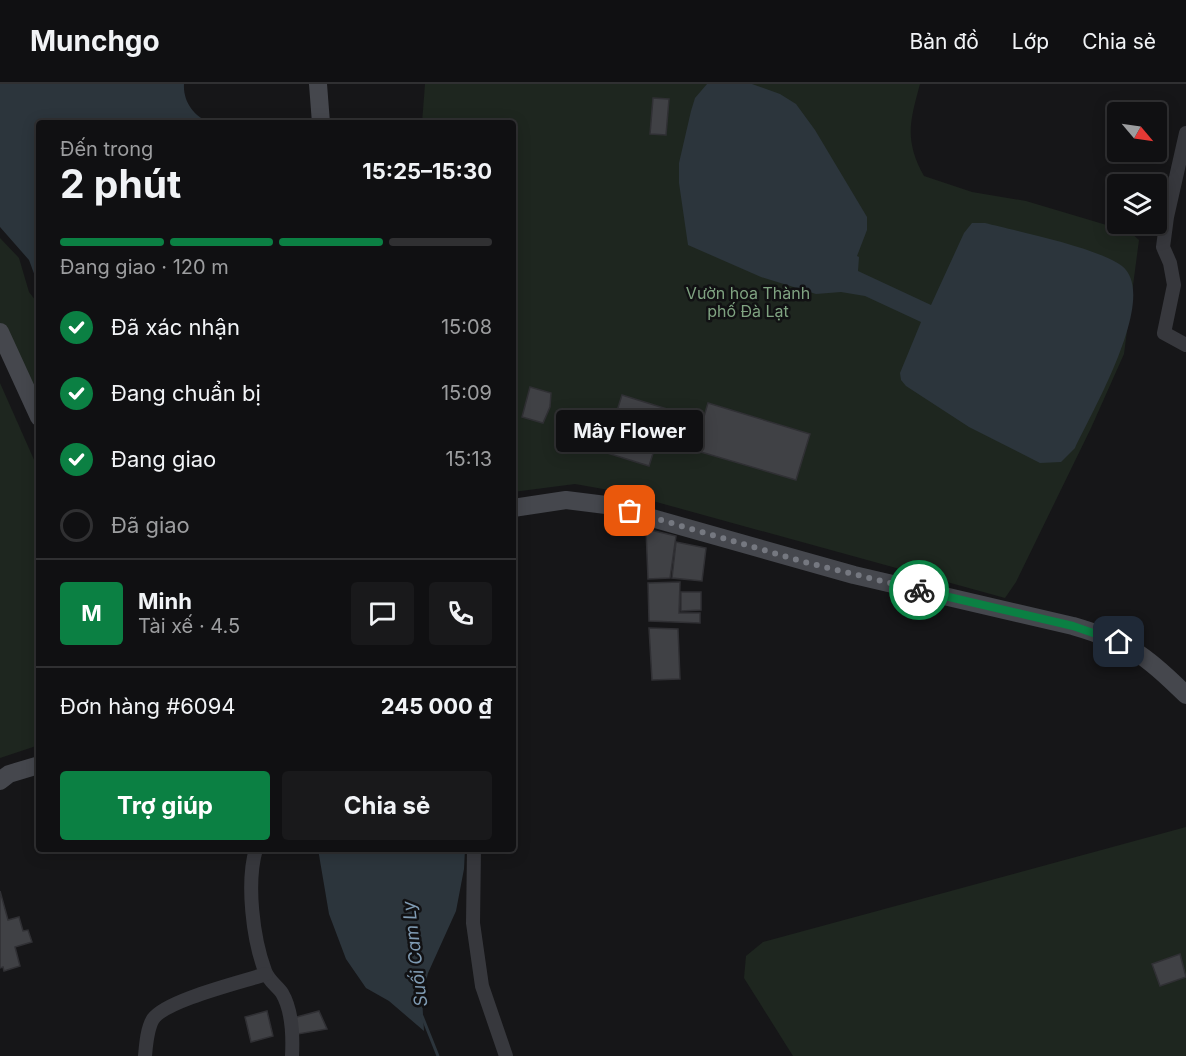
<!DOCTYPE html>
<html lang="vi">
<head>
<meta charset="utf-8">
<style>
	:root { --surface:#101012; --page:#19191b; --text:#f1f3f6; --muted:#9c9d9f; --line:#303032; --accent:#0b8043 }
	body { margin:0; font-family:Inter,sans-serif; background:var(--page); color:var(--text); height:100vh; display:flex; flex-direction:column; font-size:22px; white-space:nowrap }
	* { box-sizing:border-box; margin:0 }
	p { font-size:20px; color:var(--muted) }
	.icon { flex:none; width:33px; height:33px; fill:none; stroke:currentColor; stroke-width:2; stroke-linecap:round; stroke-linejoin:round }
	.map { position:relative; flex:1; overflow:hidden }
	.panel { position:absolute; left:36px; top:36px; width:480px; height:732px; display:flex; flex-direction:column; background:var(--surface); border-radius:6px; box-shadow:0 3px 15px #0003,0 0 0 2px var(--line) }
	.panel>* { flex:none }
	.needle { width:39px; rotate:119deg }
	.buttons { position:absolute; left:1107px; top:18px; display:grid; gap:12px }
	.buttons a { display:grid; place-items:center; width:60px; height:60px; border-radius:6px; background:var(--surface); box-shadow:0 3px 15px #0003,0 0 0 2px var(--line); font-size:30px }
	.pin { position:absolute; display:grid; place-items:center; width:51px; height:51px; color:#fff; margin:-26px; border-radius:12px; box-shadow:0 3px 9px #0006 }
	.courier { position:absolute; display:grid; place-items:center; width:60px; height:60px; margin:-30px; border:4px solid #0b8043; border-radius:50%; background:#fff; color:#222; box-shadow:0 2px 8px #0007 }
	.bubble { position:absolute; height:42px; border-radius:6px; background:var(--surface); box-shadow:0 3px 15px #0003,0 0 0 2px var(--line); font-size:20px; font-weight:700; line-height:42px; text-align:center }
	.overview em { font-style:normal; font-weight:700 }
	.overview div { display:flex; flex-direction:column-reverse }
	.overview { display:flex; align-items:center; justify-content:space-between; height:102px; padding:0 24px }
	h1 { font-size:39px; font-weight:700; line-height:45px }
	.bar { display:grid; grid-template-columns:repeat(4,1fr); gap:9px 6px; align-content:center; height:72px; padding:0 24px }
	.bar i { height:8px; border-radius:4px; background:var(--line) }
	.bar .on { background:var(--accent) }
	.bar p { grid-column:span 4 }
	.line { display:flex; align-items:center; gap:15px; padding:0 24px; border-top:2px solid var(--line) }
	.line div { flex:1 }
	.round { display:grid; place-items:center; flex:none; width:63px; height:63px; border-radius:6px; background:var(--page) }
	ol { padding:0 24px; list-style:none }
	li { display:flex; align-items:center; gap:18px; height:66px }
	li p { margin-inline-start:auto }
	li .icon { padding:6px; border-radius:50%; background:var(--accent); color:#fff; stroke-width:4 }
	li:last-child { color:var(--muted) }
	li i { width:33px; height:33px; border:3px solid var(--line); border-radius:50% }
	.action { display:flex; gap:12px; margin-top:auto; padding:12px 24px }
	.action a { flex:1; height:69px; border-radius:6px; background:var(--accent); color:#fff; font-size:24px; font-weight:700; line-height:69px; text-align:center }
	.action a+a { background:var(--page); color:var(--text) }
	header { display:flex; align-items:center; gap:36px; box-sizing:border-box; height:84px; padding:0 30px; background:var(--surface); border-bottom:2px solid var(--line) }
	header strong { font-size:28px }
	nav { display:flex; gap:33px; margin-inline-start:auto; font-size:21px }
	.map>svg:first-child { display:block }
	.green { fill:#1e261f }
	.water { fill:#2c353c }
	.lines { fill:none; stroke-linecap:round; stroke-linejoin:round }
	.stream { stroke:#2c353c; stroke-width:3 }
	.building { fill:#404145; stroke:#303034; stroke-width:1.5 }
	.minor { stroke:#37383d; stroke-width:14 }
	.secondary { stroke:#45474d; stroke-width:18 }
	.done { stroke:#757880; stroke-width:6; stroke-dasharray:0 10.8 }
	.route { stroke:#0b8043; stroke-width:8 }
	.labels { text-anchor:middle; stroke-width:5; stroke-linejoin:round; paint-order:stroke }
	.park-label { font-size:16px; fill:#7fa381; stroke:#111113 }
	.water-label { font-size:18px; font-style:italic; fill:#7f9bb3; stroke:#111113 }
</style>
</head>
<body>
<header>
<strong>Munchgo</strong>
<nav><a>Bản đồ</a><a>Lớp</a><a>Chia sẻ</a></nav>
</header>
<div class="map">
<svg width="1186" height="972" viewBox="0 0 1186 972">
	<rect width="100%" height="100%" fill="#161618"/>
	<g class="green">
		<path d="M425 0H920C910 37 904 56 924 92L972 108 1026 117 1130 148 1139 156 1124 270 1091 344 1016 498 1005 514 620 408 575 400 513 408V39H422Z"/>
		<path d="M0 154 19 174 29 208 39 221V326L0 246Z"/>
		<path d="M0 299 39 387V661L0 674Z"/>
		<path d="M1186 743V972H793L744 894 746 872 763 858Z"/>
	</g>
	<g class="water">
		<path d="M0 0H184C183 18 194 32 210 39H39V203L29 176 0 143Z"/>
		<path d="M707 0H752L780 10 796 20 815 46 867 133V146L857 172 859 173 858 187 931 221 964 149 972 139H985C1016 147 1099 164 1122 182 1160 212 1091 329 1075 364L1061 378 1040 379 969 343 906 302 901 296 900 289 921 238 865 212 841 208 816 210 761 193 688 161 679 99V79L691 27 695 14Z"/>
		<path d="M318 765H465L464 785 456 827 428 889 422 914 424 947 389 917 366 904 346 875 329 830Z"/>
	</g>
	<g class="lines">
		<path class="stream" d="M422 932 438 972"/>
	</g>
	<g class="building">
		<path d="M653 14 669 15 666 51 650 50Z"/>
		<path d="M530 303 551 309 550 323 543 339 522 333Z"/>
		<path d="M622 311 667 325 649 382 604 368Z"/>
		<path d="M708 319 810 350 796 396 694 366Z"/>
		<path d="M646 445 676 452 670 494 648 495Z"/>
		<path d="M676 458 706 464 702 497 672 494Z"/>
		<path d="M680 498 679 529H700V539L649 537 648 499Z"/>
		<path d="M681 508H701V526L681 527Z"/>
		<path d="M649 544 678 545 680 595 652 596Z"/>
		<path d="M0 807 8 836 19 833 23 847 28 846 32 858 15 863 20 882 4 887 3 883 0 884Z"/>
		<path d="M1180 870 1186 893 1160 902 1152 880Z"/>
		<path d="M267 927 273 952 251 958 245 933Z"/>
		<path d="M319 927 327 945 298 950 293 934Z"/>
	</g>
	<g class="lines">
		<g class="minor">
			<path d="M1186 49 1167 133 1163 163 1170 179 1174 201 1164 249 1186 261"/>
			<path d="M256 765C246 799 253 855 265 887 268 896 277 902 282 909 292 926 293 953 292 972"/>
			<path d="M474 765 473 839 482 902 506 972"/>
			<path d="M145 972C146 961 147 945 153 935 166 916 242 898 266 890"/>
		</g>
		<g class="secondary">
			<path d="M318 0 321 39"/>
			<path d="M0 248 39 333"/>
			<path d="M513 424 566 416 606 421 854 491 1073 542C1128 558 1146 571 1186 611"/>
			<path d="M0 697 9 690 39 681"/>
		</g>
	</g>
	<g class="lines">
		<path class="done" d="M630 427 808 479 919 506"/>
		<path class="route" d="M919 506 1073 542 1119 558"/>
	</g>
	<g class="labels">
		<g class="park-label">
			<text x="748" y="215">Vườn hoa Thành<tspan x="748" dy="18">phố Đà Lạt</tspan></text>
		</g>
		<g class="water-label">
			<text transform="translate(415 870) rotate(-97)" y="6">Suối Cam Ly</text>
		</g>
	</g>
</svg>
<div class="buttons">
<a><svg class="needle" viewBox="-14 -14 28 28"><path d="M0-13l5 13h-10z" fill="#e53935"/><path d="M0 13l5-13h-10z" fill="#9c9d9f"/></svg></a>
<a><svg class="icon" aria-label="layers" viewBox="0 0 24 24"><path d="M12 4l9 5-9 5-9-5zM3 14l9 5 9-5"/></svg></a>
</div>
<div class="pin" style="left:630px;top:427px;background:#ea580c"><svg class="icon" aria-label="bag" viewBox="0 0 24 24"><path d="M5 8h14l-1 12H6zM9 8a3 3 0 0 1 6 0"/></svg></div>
<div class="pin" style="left:1119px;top:558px;background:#1f2937"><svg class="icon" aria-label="home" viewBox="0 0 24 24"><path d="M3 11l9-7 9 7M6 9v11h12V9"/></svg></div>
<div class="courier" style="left:919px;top:506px"><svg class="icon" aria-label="bike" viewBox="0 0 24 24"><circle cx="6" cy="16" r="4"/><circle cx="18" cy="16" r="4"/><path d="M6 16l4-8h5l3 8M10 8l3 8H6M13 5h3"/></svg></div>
<div class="bubble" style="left:556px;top:326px;width:147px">Mây Flower</div>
<section class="panel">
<div class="overview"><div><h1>2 phút</h1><p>Đến trong</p></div><em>15:25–15:30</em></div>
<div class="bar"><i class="on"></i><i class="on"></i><i class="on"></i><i></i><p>Đang giao · 120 m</p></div>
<ol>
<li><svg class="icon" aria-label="check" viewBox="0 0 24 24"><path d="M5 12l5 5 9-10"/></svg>Đã xác nhận<p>15:08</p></li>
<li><svg class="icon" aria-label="check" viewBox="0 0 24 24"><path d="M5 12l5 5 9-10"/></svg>Đang chuẩn bị<p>15:09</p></li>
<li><svg class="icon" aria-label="check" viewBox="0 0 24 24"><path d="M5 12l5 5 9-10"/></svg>Đang giao<p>15:13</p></li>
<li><i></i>Đã giao</li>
</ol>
<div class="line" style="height:108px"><b class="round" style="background:var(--accent);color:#fff">M</b><div><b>Minh</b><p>Tài xế · 4.5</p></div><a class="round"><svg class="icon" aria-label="chat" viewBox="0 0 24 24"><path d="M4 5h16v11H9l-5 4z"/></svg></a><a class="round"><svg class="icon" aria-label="phone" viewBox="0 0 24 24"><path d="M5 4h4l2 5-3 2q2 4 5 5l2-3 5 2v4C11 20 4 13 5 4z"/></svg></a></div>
<div class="line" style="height:78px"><div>Đơn hàng #6094</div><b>245 000 ₫</b></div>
<div class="action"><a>Trợ giúp</a><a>Chia sẻ</a></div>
</section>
</div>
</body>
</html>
